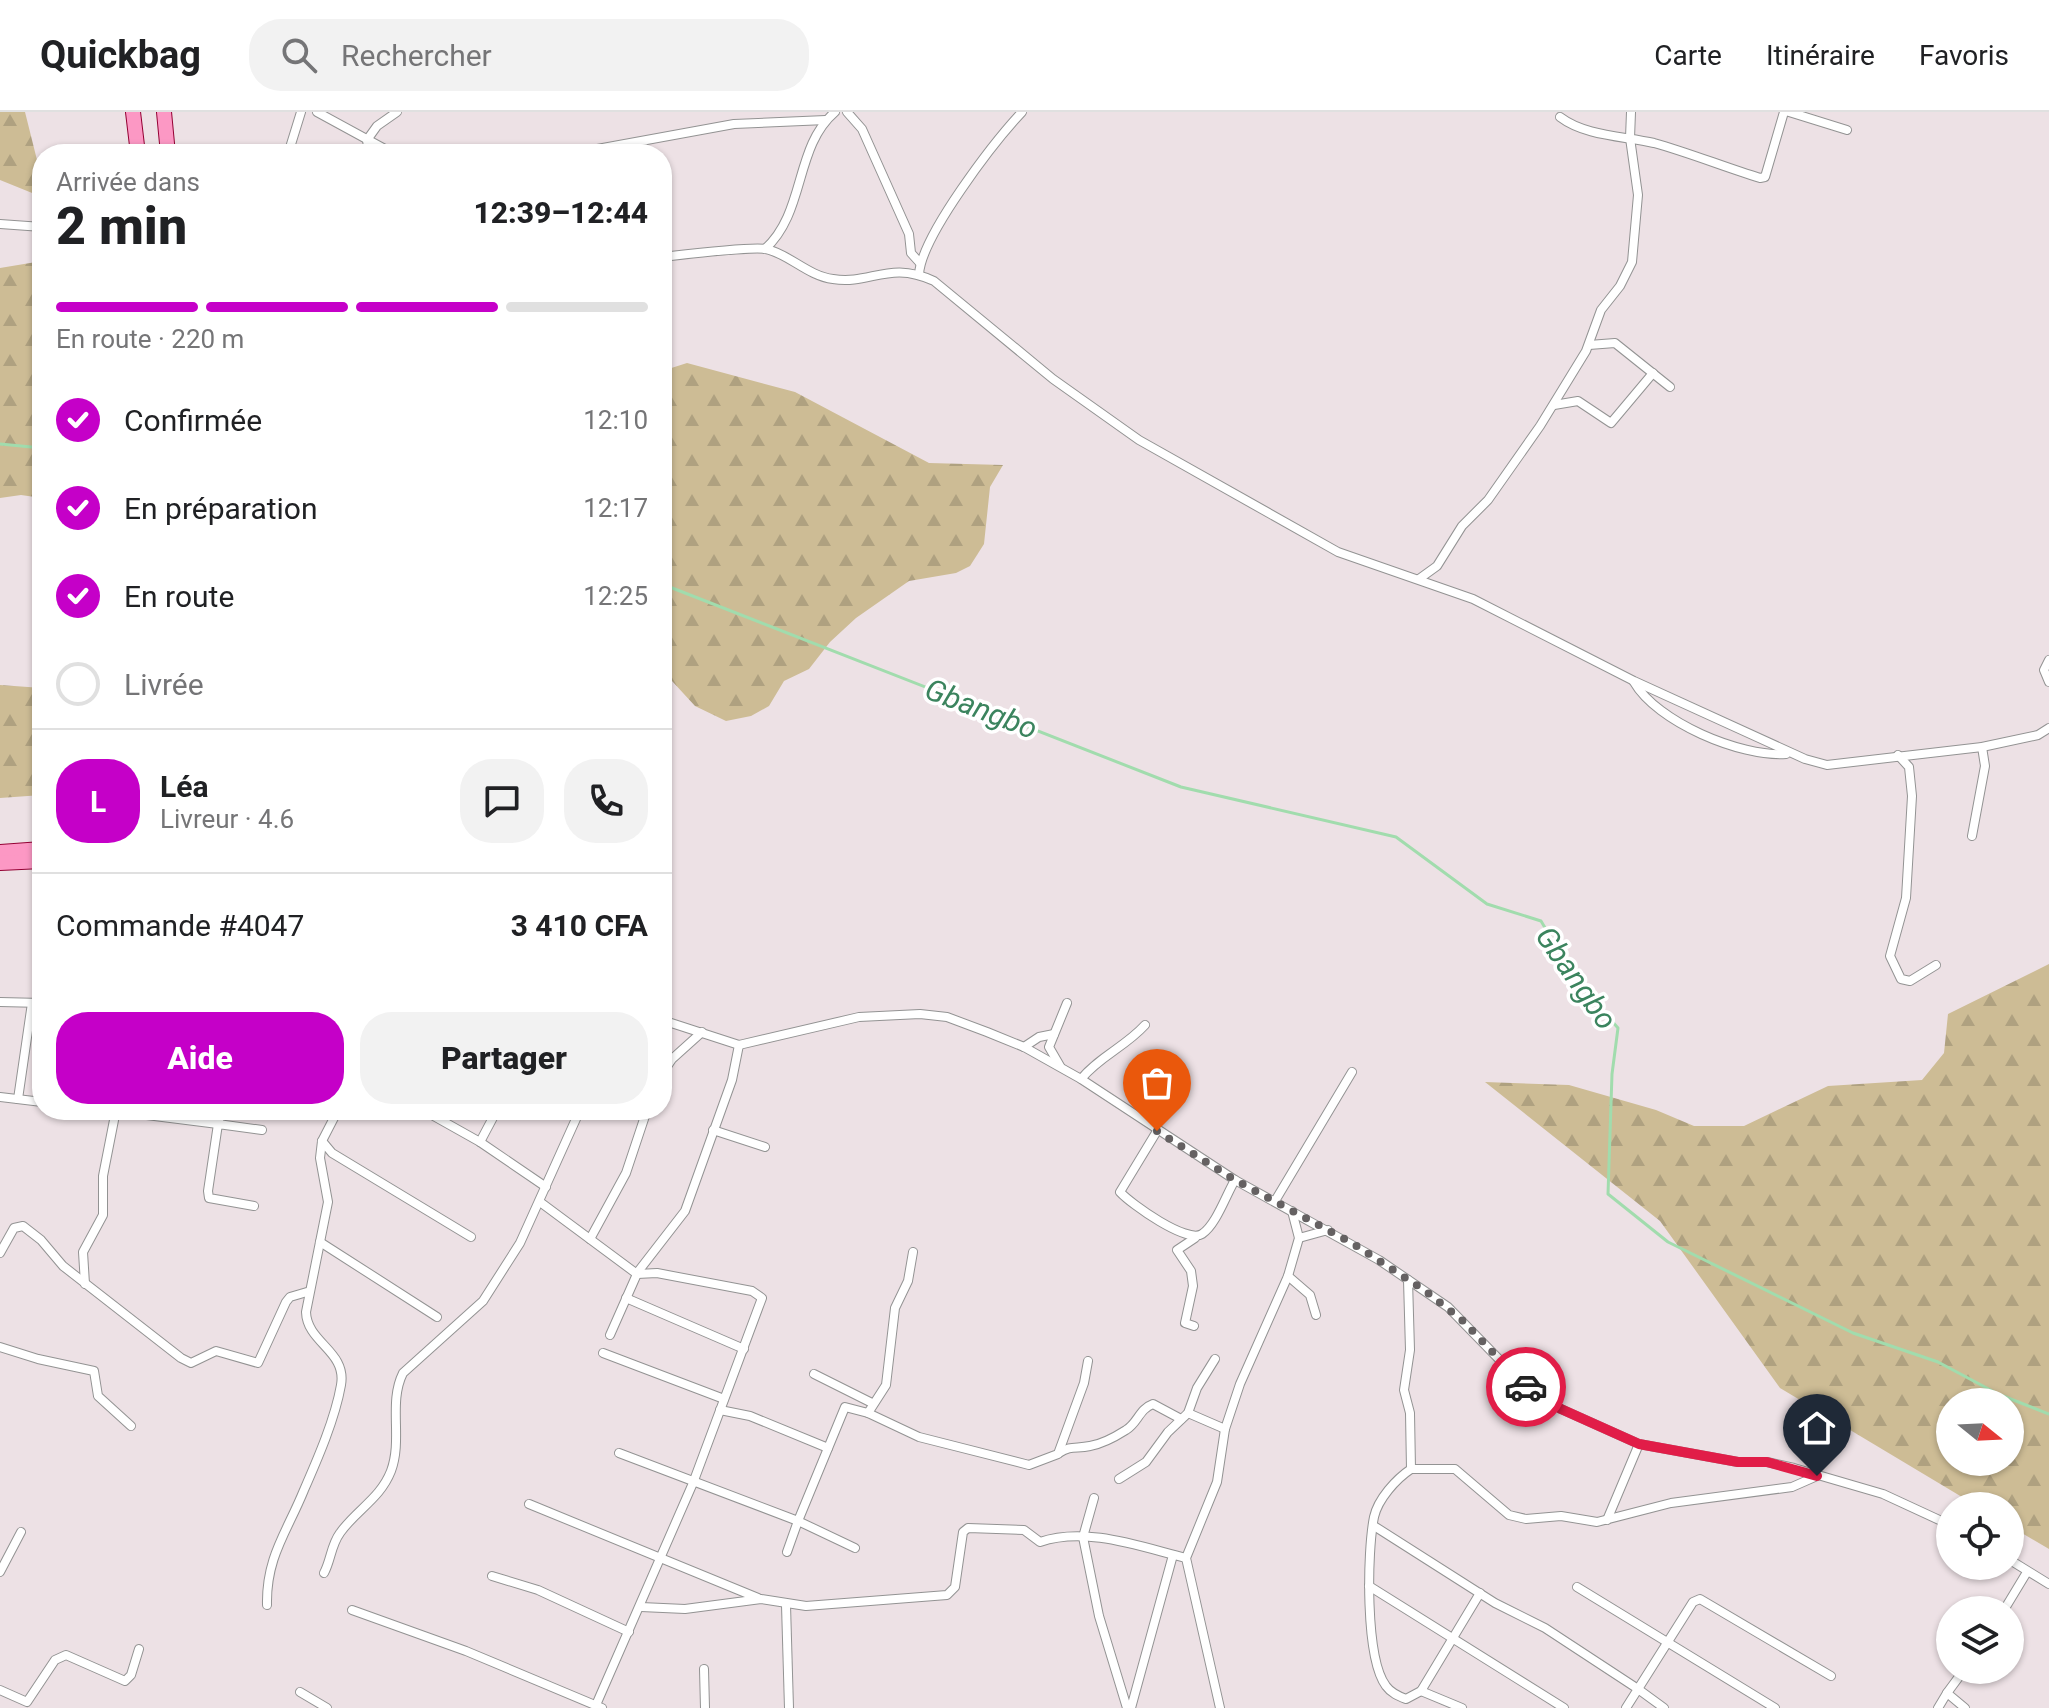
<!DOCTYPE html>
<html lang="fr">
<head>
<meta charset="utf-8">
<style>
	:root { --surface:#fff; --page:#f2f2f2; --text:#202124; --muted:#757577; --line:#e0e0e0; --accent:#c500c8 }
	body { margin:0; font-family:Roboto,sans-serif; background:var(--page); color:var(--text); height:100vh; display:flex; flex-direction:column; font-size:30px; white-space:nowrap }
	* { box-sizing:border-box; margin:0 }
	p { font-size:26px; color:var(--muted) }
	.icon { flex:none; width:44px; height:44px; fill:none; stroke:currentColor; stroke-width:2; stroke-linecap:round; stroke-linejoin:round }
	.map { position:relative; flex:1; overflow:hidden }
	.drawer { position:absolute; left:32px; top:32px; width:640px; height:976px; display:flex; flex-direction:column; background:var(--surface); border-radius:32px; box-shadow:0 2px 6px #0004 }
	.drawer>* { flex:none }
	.needle { width:52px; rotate:108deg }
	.fabs { position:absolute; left:1936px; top:1276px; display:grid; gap:16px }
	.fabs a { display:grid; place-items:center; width:88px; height:88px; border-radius:50%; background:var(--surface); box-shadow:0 2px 6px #0004; font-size:40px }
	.pin { position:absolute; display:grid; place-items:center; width:68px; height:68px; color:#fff; margin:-82px -34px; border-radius:50% 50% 50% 0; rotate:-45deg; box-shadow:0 0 8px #0007 }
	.pin .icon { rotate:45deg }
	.courier { position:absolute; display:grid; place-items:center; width:80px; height:80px; margin:-40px; border:6px solid #e11d48; border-radius:50%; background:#fff; color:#222; box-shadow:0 2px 10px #0007 }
	.summary em { font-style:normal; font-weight:800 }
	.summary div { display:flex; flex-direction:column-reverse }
	.summary { display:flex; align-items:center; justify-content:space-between; height:136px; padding:0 24px }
	h1 { font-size:52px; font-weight:800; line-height:60px }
	.bar { display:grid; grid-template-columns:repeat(4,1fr); gap:12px 8px; align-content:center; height:96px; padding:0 24px }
	.bar i { height:10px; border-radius:6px; background:var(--line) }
	.bar .current { background:var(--accent) }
	.bar p { grid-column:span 4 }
	.line { display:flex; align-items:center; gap:20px; padding:0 24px; border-top:2px solid var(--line) }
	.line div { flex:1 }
	.round { display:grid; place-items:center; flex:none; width:84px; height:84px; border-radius:32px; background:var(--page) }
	ol { padding:0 24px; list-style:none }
	li { display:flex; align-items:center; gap:24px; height:88px }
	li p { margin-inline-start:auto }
	li .icon { padding:8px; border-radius:50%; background:var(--accent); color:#fff; stroke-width:4 }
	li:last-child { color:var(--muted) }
	li i { width:44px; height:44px; border:4px solid var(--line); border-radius:50% }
	.button { display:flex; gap:16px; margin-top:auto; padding:16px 24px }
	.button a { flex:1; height:92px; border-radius:32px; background:var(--accent); color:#fff; font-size:32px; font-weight:800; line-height:92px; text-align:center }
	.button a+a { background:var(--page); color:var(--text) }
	header { display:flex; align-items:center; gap:48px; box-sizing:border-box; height:112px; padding:0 40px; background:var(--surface); border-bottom:2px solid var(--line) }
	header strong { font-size:38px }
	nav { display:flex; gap:44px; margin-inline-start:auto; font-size:28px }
	.search { width:560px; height:72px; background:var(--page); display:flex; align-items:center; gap:20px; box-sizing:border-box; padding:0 28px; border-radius:32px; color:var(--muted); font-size:30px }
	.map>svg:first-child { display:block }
	.forest { fill:url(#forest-firs); fill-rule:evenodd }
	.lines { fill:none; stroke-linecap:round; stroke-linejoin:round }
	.stream { stroke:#a1dcad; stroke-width:3 }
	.minor-casing { stroke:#939393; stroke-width:10 }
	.primary-casing { stroke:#940033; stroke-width:16 }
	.minor { stroke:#fff; stroke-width:8 }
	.primary { stroke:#fc98c4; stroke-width:14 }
	.done { stroke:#656162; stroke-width:8; stroke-dasharray:0 14.4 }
	.route { stroke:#e11d48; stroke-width:10 }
	.labels { text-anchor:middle; stroke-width:7; stroke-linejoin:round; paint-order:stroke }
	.water-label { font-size:30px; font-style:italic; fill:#3b845e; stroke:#fff }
</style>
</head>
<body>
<header>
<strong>Quickbag</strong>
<div class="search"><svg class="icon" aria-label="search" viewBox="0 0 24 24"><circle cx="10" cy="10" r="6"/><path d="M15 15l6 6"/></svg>Rechercher</div>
<nav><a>Carte</a><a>Itinéraire</a><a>Favoris</a></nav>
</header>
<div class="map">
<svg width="2049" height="1596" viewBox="0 0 2049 1596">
	<defs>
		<pattern id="forest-firs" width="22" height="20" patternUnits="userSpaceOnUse" patternTransform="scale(2)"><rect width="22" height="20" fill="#cdbc95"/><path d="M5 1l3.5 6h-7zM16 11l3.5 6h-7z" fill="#afa180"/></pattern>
	</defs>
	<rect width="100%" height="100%" fill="#ede1e5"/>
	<g class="forest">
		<path d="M0 0H25L42 68V85L0 68Z"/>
		<path d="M42 149V386L21 383 0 386V156Z"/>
		<path d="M687 251 795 280 929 351 1003 353 990 375 984 432 970 454 956 461 909 469 856 506 830 530 809 557 784 569 769 594 751 604 726 609 695 594 672 569 662 564V259Z"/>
		<path d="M0 573 42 576V683L0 686Z"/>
		<path d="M2049 852V1437L2010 1414V1394H1977L1780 1276 1660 1109 1485 970 1569 973 1656 998 1694 1014H1744L1828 974 1922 968 1944 941 1948 902ZM1950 1290H2010V1350H1950Z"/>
	</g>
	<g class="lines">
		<g class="stream">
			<path d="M0 332 42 336"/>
			<path d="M662 472 1181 675 1396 725 1487 792 1541 809 1578 871 1618 916 1612 962 1608 1082 1668 1130 1853 1221 1938 1250 1998 1282 2049 1302"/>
		</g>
		<g class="minor-casing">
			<g id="minor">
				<path d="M317 0 394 42"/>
				<path d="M847 0 862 17 909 122 911 141 920 151"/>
				<path d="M1789 0 1847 18"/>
				<path d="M1560 5C1585 24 1623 24 1654 31 1690 41 1724 55 1760 66L1765 65 1784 0"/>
				<path d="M288 42 301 0"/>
				<path d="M369 42 367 28 377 14 397 0"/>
				<path d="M570 42 734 12 826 8"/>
				<path d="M0 112 42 115"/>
				<path d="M765 137C806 100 794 35 835 0"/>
				<path d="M662 145C680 143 752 134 766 137 789 142 808 164 833 167 871 173 889 148 934 169L1053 267 1139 328 1338 440 1473 487 1634 569 1805 647 1827 653 1982 635 2038 623 2049 616"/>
				<path d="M919 162C922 123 994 30 1022 0"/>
				<path d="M1589 233 1615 231 1670 275"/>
				<path d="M1554 293 1578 289 1611 311 1653 261"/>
				<path d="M1419 467 1437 454 1462 414 1488 388 1540 314 1586 239 1601 198 1620 174 1632 150 1638 83 1630 26 1631 0"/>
				<path d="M2049 548 2044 558 2049 570"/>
				<path d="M1634 570C1657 610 1740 645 1786 642"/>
				<path d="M1898 643 1909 655 1912 684 1906 786 1890 844 1901 867 1910 869 1936 853"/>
				<path d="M1972 724 1985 654 1982 635"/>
				<path d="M0 890 42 891"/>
				<path d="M662 908 739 933 859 905 920 902 947 905 987 920 1024 935 1081 967 1235 1068 1379 1148 1448 1195 1531 1280 1561 1297 1639 1332 1738 1350H1767L1794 1356 1883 1382 1950 1413"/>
				<path d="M1024 935 1039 925 1054 922"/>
				<path d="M1060 954 1049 935 1067 891"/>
				<path d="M662 962 672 947 702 920"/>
				<path d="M1081 967C1100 944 1125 935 1145 913"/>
				<path d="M0 985 42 990"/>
				<path d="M18 987 32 891"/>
				<path d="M107 998 218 1012 222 998"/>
				<path d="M423 998 480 1030 546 1075"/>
				<path d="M713 1018 765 1035"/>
				<path d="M1157 1019 1120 1080C1131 1092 1187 1132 1202 1122 1216 1113 1226 1083 1235 1068"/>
				<path d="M322 1029 332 1041 471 1125"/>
				<path d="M480 1030 497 998"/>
				<path d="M1275 1089 1352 960"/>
				<path d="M540 1090 637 1162 610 1223"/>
				<path d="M254 1094 209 1086 208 1079 218 1012 262 1018"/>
				<path d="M1299 1126 1328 1118"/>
				<path d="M590 1127 626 1061 647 998"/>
				<path d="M320 1130 437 1205"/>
				<path d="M0 1141 14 1116 23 1114 41 1128 63 1154 181 1246 191 1251 216 1239 258 1251 286 1190 290 1185 307 1180"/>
				<path d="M637 1161 685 1099 732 968 739 933"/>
				<path d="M1288 1164 1310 1183 1316 1203"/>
				<path d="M1408 1168 1410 1238 1404 1278 1410 1301 1411 1357"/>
				<path d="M85 1172 83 1140 103 1103V1064L116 998"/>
				<path d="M626 1186 744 1237"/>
				<path d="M1194 1214 1185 1211 1193 1174 1191 1159 1177 1138 1195 1126"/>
				<path d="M0 1235 38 1247 94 1259 98 1284 131 1314"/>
				<path d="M603 1241 724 1287"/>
				<path d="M814 1262 872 1291"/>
				<path d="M720 1298 750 1304 828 1336"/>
				<path d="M868 1301 886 1273 895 1196 908 1169 913 1140"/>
				<path d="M1188 1301 1225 1317"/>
				<path d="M619 1341 798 1409 845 1295 868 1301 919 1325 1029 1353 1058 1342 1084 1271 1088 1249"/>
				<path d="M1059 1341C1071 1333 1076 1337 1090 1334 1102 1332 1115 1325 1126 1318 1138 1311 1139 1297 1153 1292L1181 1307"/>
				<path d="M1119 1367 1146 1350 1168 1320 1188 1301 1197 1276 1215 1247"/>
				<path d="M1094 1386 1083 1425 1099 1504 1127 1596"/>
				<path d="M529 1392 758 1486"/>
				<path d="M1607 1408 1639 1332"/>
				<path d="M1374 1414 1495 1491 1545 1516 1638 1577 1626 1596"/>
				<path d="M787 1440 798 1409 855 1436"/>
				<path d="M2010 1448 2049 1472"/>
				<path d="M0 1460 21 1420"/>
				<path d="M324 1461C331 1448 331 1433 340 1421 356 1398 380 1387 391 1359 403 1327 388 1291 403 1261L483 1189 520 1131 580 998"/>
				<path d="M492 1464 538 1478 629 1520"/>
				<path d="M1369 1474 1564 1596"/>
				<path d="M1577 1475 1775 1596"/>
				<path d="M1480 1481 1421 1579 1406 1587C1398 1584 1391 1581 1386 1574 1365 1546 1367 1440 1374 1405 1378 1387 1396 1367 1411 1357H1455L1509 1403 1526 1407 1561 1404 1597 1410 1671 1391 1792 1375 1817 1364"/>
				<path d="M267 1493C266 1445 287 1420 304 1378 318 1346 335 1307 341 1273 347 1239 307 1231 306 1200L328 1090 320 1046 322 1029 338 998"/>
				<path d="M786 1493 789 1596"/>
				<path d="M641 1495 685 1497 761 1487 806 1494 947 1483 955 1475 963 1420 968 1416 1024 1418 1040 1430C1086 1414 1141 1435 1186 1446"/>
				<path d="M352 1498 466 1539 602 1596"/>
				<path d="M2004 1498 2027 1460"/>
				<path d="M704 1557 705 1596"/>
				<path d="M1964 1558 1947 1581 1965 1596"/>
				<path d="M0 1578 27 1590 55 1548 66 1543 125 1569 131 1563 139 1537"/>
				<path d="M1421 1579 1462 1596"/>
				<path d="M300 1580 327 1596"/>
				<path d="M596 1593 693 1371 762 1186 752 1179 657 1161 637 1162"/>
				<path d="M1131 1596 1173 1443"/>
				<path d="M1220 1596 1186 1446 1217 1370 1225 1317 1240 1272 1288 1164 1299 1126 1292 1099"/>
				<path d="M1664 1596 1638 1577 1693 1490 1700 1487 1831 1564"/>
				<path d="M1938 1596 1947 1581"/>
			</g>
		</g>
		<g class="primary-casing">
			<g id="primary">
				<path d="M133 0 138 42"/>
				<path d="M164 0 168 42"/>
				<path d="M0 740 42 737"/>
				<path d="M0 751 42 749"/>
			</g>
		</g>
		<use href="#minor" class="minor"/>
		<use href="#primary" class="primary"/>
	</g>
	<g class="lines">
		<path class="done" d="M1157 1019 1235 1068 1352 1131 1424 1178 1462 1208 1526 1275"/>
		<path class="route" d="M1526 1275 1561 1297 1639 1332 1738 1350H1767L1817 1364"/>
	</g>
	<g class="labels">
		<g class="water-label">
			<text transform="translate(981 597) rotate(21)" y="10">Gbangbo</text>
			<text transform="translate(1576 866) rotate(55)" y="10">Gbangbo</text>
		</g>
	</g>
</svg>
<div class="fabs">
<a><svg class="needle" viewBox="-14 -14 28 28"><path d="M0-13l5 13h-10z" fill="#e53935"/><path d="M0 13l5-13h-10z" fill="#757577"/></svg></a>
<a><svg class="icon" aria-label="locate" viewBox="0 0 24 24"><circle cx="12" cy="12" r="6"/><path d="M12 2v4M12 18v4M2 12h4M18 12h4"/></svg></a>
<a><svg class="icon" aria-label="layers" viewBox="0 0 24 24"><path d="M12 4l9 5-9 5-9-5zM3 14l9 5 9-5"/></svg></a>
</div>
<div class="pin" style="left:1157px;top:1019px;background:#ea580c"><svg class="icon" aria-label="bag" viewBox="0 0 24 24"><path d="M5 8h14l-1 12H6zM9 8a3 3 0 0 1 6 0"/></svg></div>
<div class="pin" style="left:1817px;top:1364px;background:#1f2937"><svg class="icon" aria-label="home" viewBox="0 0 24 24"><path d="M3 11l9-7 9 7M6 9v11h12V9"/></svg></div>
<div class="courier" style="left:1526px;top:1275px"><svg class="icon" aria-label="car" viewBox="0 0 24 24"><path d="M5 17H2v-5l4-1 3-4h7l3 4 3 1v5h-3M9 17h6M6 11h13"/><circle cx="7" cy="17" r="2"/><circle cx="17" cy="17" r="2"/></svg></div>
<section class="drawer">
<div class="summary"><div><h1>2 min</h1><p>Arrivée dans</p></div><em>12:39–12:44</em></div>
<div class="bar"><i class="current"></i><i class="current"></i><i class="current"></i><i></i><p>En route · 220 m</p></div>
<ol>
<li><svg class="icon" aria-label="check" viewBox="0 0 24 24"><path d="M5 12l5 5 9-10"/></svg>Confirmée<p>12:10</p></li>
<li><svg class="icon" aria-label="check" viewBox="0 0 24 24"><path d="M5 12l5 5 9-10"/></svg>En préparation<p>12:17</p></li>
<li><svg class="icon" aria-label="check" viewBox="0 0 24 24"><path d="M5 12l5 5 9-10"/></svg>En route<p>12:25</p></li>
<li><i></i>Livrée</li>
</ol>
<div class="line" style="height:144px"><b class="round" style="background:var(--accent);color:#fff">L</b><div><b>Léa</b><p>Livreur · 4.6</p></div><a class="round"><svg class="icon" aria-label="chat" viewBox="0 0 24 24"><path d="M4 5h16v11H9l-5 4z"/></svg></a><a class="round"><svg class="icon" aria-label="phone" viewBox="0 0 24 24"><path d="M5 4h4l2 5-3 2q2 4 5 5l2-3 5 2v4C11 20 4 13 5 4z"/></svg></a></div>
<div class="line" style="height:104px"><div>Commande #4047</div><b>3 410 CFA</b></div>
<div class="button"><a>Aide</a><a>Partager</a></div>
</section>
</div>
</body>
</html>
